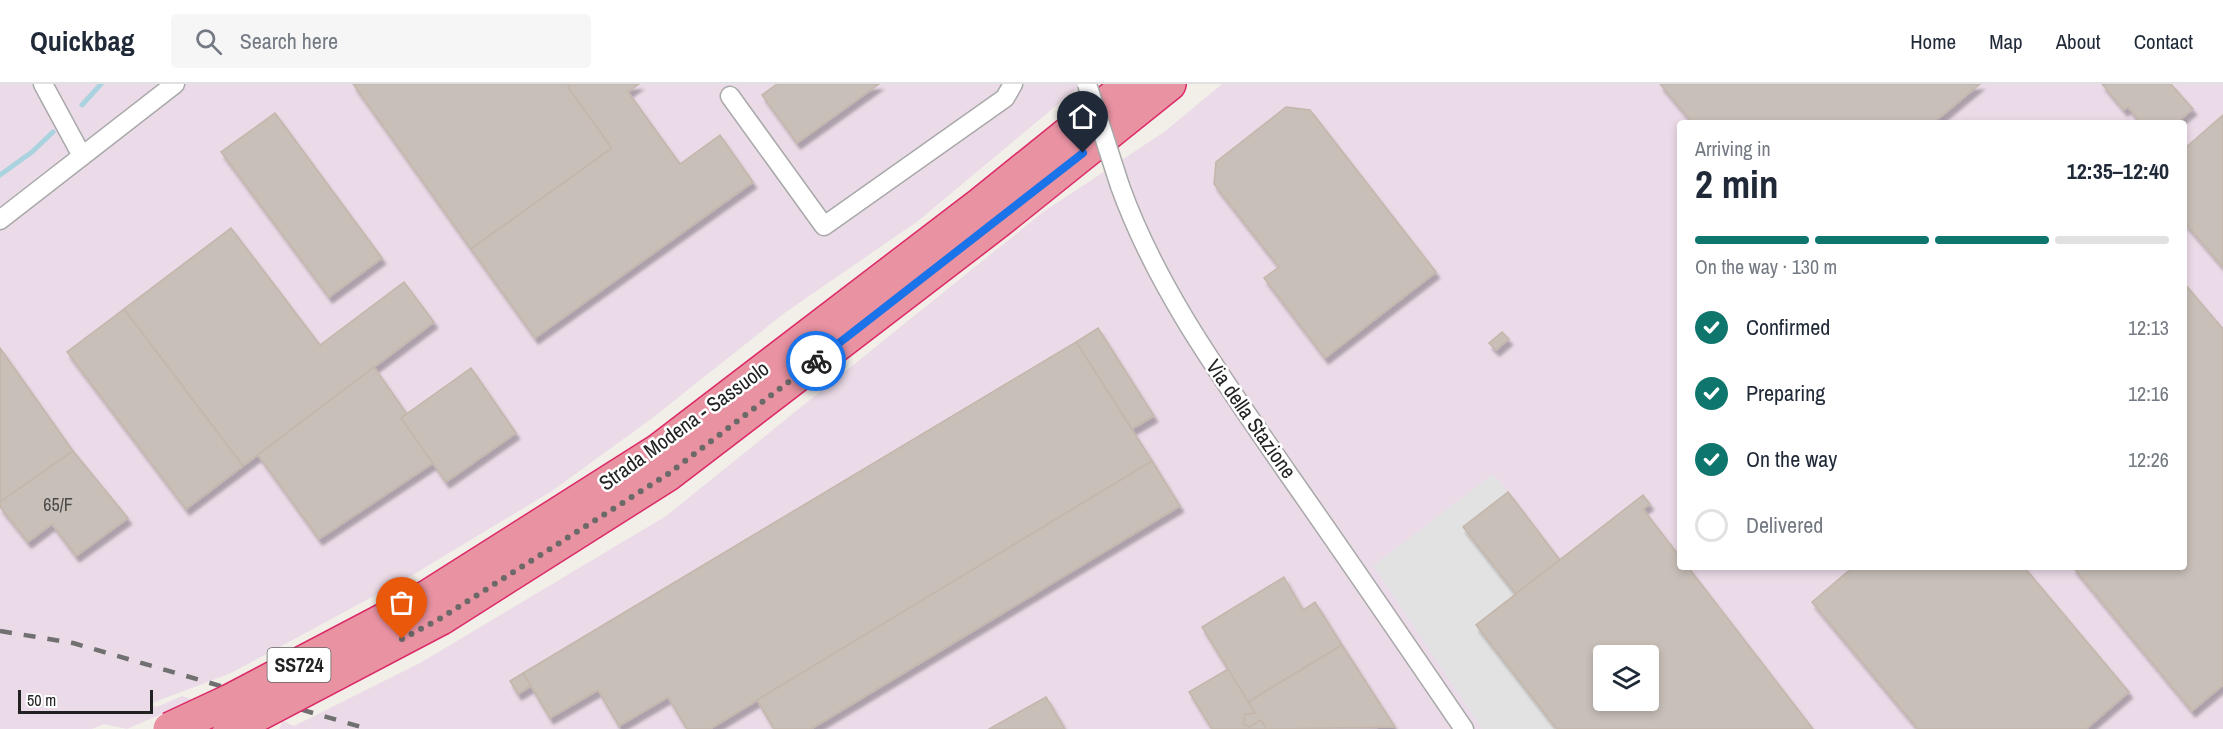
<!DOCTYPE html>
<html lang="en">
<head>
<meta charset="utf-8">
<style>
	:root { --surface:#fff; --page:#f6f6f7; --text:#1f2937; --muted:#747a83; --line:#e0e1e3; --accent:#0f766e }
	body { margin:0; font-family:"Archivo Narrow",sans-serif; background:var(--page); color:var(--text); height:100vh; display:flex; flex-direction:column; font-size:22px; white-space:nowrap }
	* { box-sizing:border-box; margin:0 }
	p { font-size:20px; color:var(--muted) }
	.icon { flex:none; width:33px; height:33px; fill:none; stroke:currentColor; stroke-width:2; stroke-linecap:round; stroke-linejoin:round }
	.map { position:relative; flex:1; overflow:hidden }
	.drawer { position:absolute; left:1677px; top:36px; width:510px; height:450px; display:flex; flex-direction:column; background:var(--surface); border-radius:6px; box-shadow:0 3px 9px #0003 }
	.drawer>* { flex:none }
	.fabs { position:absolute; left:1593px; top:561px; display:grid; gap:12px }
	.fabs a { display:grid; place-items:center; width:66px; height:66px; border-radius:6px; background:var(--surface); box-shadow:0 3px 9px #0003; font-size:30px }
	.scale { position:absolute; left:18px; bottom:15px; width:135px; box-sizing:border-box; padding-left:6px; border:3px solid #222; border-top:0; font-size:16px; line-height:21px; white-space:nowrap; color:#222; -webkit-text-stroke:4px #fff; paint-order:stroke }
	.pin { position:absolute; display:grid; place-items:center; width:51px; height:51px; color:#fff; margin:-62px -26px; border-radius:50% 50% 50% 0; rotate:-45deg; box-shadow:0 0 6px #0007 }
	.pin .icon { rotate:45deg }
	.courier { position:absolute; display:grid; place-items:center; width:60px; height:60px; margin:-30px; border:4px solid #1a73e8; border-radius:50%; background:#fff; color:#222; box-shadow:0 2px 8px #0007 }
	.head em { font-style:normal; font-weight:700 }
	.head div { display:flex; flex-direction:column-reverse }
	.head { display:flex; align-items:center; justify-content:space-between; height:102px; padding:0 18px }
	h1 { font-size:39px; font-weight:700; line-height:45px }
	.bar { display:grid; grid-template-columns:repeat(4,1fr); gap:9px 6px; align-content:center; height:72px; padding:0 18px }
	.bar i { height:8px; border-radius:4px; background:var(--line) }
	.bar .on { background:var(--accent) }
	.bar p { grid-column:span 4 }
	ol { padding:0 18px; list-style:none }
	li { display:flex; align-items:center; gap:18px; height:66px }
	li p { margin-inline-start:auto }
	li .icon { padding:6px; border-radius:50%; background:var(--accent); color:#fff; stroke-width:4 }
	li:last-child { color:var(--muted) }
	li i { width:33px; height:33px; border:3px solid var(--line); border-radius:50% }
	header { display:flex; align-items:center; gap:36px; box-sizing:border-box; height:84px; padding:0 30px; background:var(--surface); border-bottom:2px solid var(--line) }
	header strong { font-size:28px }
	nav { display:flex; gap:33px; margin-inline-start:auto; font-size:21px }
	.search { width:420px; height:54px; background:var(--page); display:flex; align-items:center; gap:15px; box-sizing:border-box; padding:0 21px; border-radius:6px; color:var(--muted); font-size:22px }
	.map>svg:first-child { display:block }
	.industrial { fill:#ebdbe8; fill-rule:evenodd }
	.parking { fill:#e2e2e2 }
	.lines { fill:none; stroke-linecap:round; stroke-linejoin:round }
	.stream { stroke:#aad3df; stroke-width:5 }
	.building { fill:#c7bfb8; stroke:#c4b6ab; stroke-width:1.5; fill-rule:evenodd; filter:url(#shadow) }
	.street-casing { stroke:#a9a9a9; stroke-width:21 }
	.highway-casing { stroke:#dc2a67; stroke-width:36 }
	.street { stroke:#fff; stroke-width:18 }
	.highway { stroke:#e892a2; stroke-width:33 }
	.rail { stroke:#707070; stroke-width:4.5; stroke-dasharray:12 12; stroke-linecap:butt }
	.street-bridge-casing { stroke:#a9a9a9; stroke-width:21; stroke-linecap:butt }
	.highway-bridge-casing { stroke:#dc2a67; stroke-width:36; stroke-linecap:butt }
	.street-bridge { stroke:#fff; stroke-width:18 }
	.highway-bridge { stroke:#e892a2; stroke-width:33 }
	.done { stroke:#6b6a68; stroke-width:6; stroke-dasharray:0 10.8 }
	.route { stroke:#1a73e8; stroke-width:8 }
	.labels { text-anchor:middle; stroke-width:5; stroke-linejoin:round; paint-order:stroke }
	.number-label { font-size:18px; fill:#4b4948 }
	.shield { fill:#fff; stroke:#646464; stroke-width:1.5 }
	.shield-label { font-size:20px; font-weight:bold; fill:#222 }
	.street-label { font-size:21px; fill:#222; stroke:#fff }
</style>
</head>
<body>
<header>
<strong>Quickbag</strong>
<div class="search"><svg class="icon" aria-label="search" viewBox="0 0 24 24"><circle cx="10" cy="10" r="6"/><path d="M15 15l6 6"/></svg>Search here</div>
<nav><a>Home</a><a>Map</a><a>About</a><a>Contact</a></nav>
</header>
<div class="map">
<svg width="2223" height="645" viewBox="0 0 2223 645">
	<defs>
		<filter id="shadow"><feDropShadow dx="3.5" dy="6" stdDeviation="1.5" flood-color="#0004"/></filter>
	</defs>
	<rect width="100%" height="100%" fill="#f2efe9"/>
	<g class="industrial">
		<path d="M0 0H1082L918 137 786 228 651 335 552 407 411 492 261 573 229 590 149 620 157 623 182 612 194 616 127 645 104 640 92 645H0Z"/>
		<path d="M1222 0H2223V645H279L283 637 294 642 420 579 666 432 1043 128 1164 48ZM1680 39H2184V483H1680ZM1604 572H1648V616H1604Z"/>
	</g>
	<path class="parking" d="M1493 390 1508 408 1463 443 1516 510 1557 645H1482L1373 482Z"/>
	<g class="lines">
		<g class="stream">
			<path d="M82 21 101 0"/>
			<path d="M0 91 32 68 53 48"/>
		</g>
	</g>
	<g class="building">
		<path d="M353 0H572L568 3 612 64 471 165Z"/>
		<path d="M572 0H639L628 8 680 80 720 51 753 98 535 254 471 165 612 64 568 3Z"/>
		<path d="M777 0H879L797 59 762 11Z"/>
		<path d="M1660 0H1980L1933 39H1693Z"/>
		<path d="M2102 0H2171L2193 25 2176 39H2141L2128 23 2124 26Z"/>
		<path d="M1286 23 1310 26 1436 188 1325 274 1264 194 1279 183 1214 100 1216 78Z"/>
		<path d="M275 29 382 174 329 213 221 68Z"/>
		<path d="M2223 31V183L2184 138V65Z"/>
		<path d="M231 144 320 261 404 198 434 238 243 382 124 225Z"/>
		<path d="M2184 199 2223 245V601L2192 627 2073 483H2184Z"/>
		<path d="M124 225 243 382 186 425 67 268Z"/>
		<path d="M1098 244 1154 332 1132 345 1076 258Z"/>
		<path d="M1502 248 1509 255 1496 266 1489 259Z"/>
		<path d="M1076 258 1152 377 710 645H687L668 613 619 642 598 606 550 634 523 589Z"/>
		<path d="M0 264 73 367 0 418Z"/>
		<path d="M374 283 407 330 401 334 433 379 319 455 258 371Z"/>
		<path d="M471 284 516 349 446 398 401 334Z"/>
		<path d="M73 367 128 434 76 472 52 440 28 458 0 423V418Z"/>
		<path d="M1152 377 1180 422 811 645H774L757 616Z"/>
		<path d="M1508 408 1560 476 1516 510 1463 443Z"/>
		<path d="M1643 411 1650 420 1643 425 1680 473V483H1688L1813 645H1557L1476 541ZM1604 572H1648V616H1604Z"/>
		<path d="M2024 483 2129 608 2086 645H1918L1812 518 1853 483Z"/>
		<path d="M1284 493 1303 526 1315 518 1342 561 1248 618 1202 543Z"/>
		<path d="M1342 561 1395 643 1266 645 1261 636 1249 643 1243 639 1245 630 1255 629 1248 618Z"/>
		<path d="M1228 585 1255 629 1245 630 1243 639 1249 643 1261 636 1266 645H1212L1189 608Z"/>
		<path d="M523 589 531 602 518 610 510 597Z"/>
		<path d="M1046 613 1065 645H989Z"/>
	</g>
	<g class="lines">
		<g class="street-casing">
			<g id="street">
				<path d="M43 0 82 72"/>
				<path d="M730 12 824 142 1005 14 1013 0"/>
				<path d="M1120 102C1158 208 1226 299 1289 391 1348 475 1406 560 1464 645"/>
				<path d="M0 136 175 0"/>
			</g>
		</g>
		<g class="highway-casing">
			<g id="highway">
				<path d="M426 514 658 367 981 120 1130 0"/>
				<path d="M441 534 668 390 997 138 1169 0"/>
			</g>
		</g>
		<use href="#street" class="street"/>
		<use href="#highway" class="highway"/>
		<path class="rail" d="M0 547 73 559 368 645"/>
		<g class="street-bridge-casing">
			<path id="street-bridge" d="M1087 0 1120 102"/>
		</g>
		<g class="highway-bridge-casing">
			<g id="highway-bridge">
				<path d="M170 645 230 617 426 514"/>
				<path d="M230 645 441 534"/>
			</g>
		</g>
		<use href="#street-bridge" class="street-bridge"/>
		<use href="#highway-bridge" class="highway-bridge"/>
	</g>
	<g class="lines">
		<path class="done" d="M402 555 441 534 668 390 816 277"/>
		<path class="route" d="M816 277 1083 69"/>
	</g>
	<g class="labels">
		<g class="number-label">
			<text x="58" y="427">65/F</text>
		</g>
		<rect class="shield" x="267.5" y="564" width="63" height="34" rx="4.5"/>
		<g class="shield-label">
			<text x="299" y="588">SS724</text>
		</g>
		<g class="street-label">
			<text transform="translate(1251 335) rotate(55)" y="7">Via della Stazione</text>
			<text transform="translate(684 342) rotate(-36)" y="7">Strada Modena - Sassuolo</text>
		</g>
	</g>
</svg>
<div class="fabs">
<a><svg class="icon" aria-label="layers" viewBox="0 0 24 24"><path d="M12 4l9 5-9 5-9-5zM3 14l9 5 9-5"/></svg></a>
</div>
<div class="scale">50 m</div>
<div class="pin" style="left:402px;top:555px;background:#ea580c"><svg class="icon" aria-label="bag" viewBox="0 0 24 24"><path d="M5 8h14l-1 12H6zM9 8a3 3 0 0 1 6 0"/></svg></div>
<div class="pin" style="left:1083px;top:69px;background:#1f2937"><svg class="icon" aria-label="home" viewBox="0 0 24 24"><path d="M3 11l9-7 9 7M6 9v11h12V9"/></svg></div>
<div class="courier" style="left:816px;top:277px"><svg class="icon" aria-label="bike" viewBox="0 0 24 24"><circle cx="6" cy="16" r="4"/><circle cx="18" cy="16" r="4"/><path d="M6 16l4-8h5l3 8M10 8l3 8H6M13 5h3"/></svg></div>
<section class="drawer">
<div class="head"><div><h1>2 min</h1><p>Arriving in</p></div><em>12:35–12:40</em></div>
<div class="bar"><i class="on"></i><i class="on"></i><i class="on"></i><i></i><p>On the way · 130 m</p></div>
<ol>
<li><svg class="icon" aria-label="check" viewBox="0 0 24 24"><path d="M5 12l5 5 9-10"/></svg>Confirmed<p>12:13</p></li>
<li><svg class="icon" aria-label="check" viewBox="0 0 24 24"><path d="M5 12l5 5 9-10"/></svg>Preparing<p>12:16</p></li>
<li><svg class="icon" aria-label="check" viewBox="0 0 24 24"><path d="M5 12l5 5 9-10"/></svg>On the way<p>12:26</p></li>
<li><i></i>Delivered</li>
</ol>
</section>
</div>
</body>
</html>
